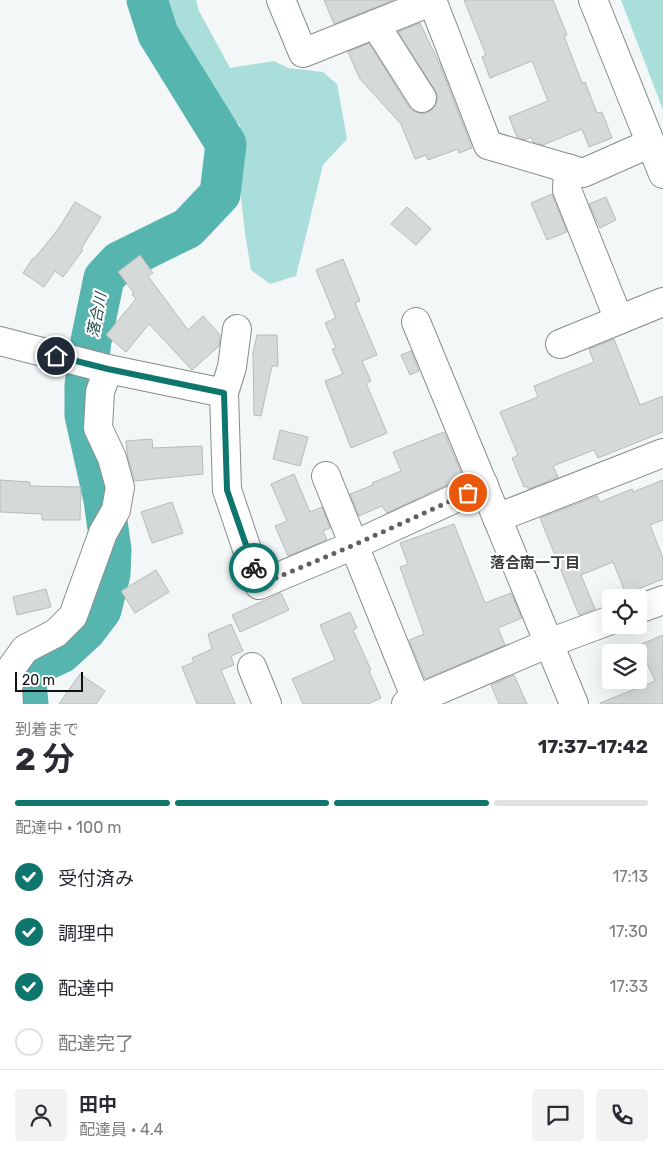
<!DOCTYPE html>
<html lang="ja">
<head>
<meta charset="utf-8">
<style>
	:root { --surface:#fff; --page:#f2f2f3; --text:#2b2b33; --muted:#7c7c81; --line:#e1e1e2; --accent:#0f766e }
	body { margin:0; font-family:Rubik,"Noto Sans JP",sans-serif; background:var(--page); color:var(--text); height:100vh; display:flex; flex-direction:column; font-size:19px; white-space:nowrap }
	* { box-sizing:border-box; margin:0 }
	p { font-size:16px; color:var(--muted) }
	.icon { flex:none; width:28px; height:28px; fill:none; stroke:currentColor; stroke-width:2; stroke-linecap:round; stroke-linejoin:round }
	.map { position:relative; height:704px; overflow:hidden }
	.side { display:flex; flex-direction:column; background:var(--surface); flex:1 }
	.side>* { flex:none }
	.fabs { position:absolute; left:602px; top:589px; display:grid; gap:10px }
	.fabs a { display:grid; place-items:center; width:45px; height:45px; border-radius:5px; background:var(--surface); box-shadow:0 5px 20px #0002; font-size:25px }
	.scale { position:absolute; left:15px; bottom:12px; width:68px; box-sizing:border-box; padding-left:5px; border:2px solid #101211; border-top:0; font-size:14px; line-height:18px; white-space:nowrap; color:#101211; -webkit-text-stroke:4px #fff; paint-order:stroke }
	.pin { position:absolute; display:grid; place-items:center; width:42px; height:42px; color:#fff; margin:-21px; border:2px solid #fff; border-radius:50%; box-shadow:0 1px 5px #0007 }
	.courier { position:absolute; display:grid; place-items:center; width:50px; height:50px; margin:-25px; border:4px solid #0f766e; border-radius:50%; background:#fff; color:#222; box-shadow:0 1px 6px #0007 }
	.summary em { font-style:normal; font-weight:700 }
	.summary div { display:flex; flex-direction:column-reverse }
	.summary { display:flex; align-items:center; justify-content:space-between; height:85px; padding:0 15px }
	h1 { font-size:32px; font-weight:700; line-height:38px }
	.bar { display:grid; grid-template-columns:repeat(4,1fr); gap:8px 5px; align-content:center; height:60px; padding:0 15px }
	.bar i { height:6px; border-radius:4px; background:var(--line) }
	.bar .selected { background:var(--accent) }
	.bar p { grid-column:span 4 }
	.line { display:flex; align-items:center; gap:12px; padding:0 15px; border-top:1px solid var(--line) }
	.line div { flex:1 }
	.round { display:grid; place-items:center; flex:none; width:52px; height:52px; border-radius:5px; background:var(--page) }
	ol { padding:0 15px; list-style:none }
	li { display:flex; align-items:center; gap:15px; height:55px }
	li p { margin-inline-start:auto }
	li .icon { padding:5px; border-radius:50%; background:var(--accent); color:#fff; stroke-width:4 }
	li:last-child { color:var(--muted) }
	li i { width:28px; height:28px; border:2px solid var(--line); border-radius:50% }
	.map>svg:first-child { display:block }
	.green { fill:#a9deda }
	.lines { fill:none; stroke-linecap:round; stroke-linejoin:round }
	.river { stroke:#57b5b0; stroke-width:41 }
	.building { fill:#d5d9d9; stroke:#b7bbba }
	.minor-casing { stroke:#888c8b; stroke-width:30 }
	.minor { stroke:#fff; stroke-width:28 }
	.done { stroke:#5f6262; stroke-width:5; stroke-dasharray:0 9 }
	.route { stroke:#0f766e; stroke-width:6 }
	.labels { text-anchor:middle; stroke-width:4.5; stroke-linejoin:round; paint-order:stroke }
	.water-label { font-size:15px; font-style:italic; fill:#1e4947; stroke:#fff }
	.neighbourhood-label { font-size:15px; font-weight:bold; fill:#3b3e3e; stroke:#fff }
</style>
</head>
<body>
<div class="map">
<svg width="663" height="704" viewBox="0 0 663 704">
	<rect width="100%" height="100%" fill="#f3f7f7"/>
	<g class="green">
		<path d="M155 0H196L199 11 230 68 274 61 288 68 323 72 337 84 347 139 323 165 296 276 270 284 251 270 245 233 237 164 240 125 218 107 186 92 163 36Z"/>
		<path d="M621 0H663V110Z"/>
	</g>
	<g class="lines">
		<path class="river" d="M28 704 26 682 33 666 61 653 85 631 101 610 110 574 111 550 104 500 85 415V386L91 341 104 278 119 262 188 228 220 194 226 144 158 34 147 0"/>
	</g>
	<g class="building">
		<path d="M324 0H393L334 24Z"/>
		<path d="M464 0H553L567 35 564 36 582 83 585 82 597 113 602 112 612 138 589 147 582 129 543 145 533 142 531 137 525 140 517 137 509 117 548 101 532 61 490 78 482 57 486 55Z"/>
		<path d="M420 23 440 65 472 148 459 153 458 149 428 160 426 155 415 159 401 124 360 79 348 52 369 43 409 107 415 112 423 114 430 111 436 105 438 97 435 90 398 32Z"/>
		<path d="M552 194 567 232 547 240 531 203Z"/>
		<path d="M606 197 616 220 600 228 589 204Z"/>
		<path d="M75 202 101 217 81 249 83 250 63 277 55 271 44 287 23 273 33 258 34 259 59 228Z"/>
		<path d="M407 207 431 229 416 245 391 224Z"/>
		<path d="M140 255 153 273 148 276 188 330 203 316 220 335 219 346 192 370 149 324 126 352 106 335 136 299 132 294 134 293 118 272Z"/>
		<path d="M343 259 360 301 355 303 377 355 362 361 371 381 366 383 387 433 351 448 325 381 343 374 332 349 336 348 325 323 336 318 316 270Z"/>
		<path d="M257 335H277L278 366H272L261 416 254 415 253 352Z"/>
		<path d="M614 339 640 405 663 396V432L598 458 594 450 553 466 558 477 528 489 527 486 524 487 512 458 518 455 500 412 538 397 534 386 594 362 589 349Z"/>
		<path d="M411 351 419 371 410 375 401 355Z"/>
		<path d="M280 430 308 437 300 466 273 459Z"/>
		<path d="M444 432 463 477 387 513 382 506 359 516 350 494 373 485 372 483 401 471 393 452Z"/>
		<path d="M152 439 153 448 202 446 203 474 135 481 127 454 126 441Z"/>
		<path d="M294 474 310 512 322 507 330 528 323 531 327 540 288 556 275 526 287 521 271 484Z"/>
		<path d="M0 480 30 482V486L81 487 80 520H42V514L0 512Z"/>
		<path d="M663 480V520L650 525 663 558V579L626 594 613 562 581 575 595 609 579 615 540 518 597 496 600 502 632 489 633 492Z"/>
		<path d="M172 502 183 533 152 543 141 512Z"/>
		<path d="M454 524 485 603 511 593 522 618 498 628 505 645 425 679 409 640 424 634 400 567 408 564 400 543Z"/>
		<path d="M156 570 169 592 135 613 121 591Z"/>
		<path d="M46 589 51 607 17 615 13 597Z"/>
		<path d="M281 593 289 610 240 632 232 615Z"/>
		<path d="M350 612 357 628 353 630 371 670 369 671 381 698 368 704H303L292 679 335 660 320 625Z"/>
		<path d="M231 624 243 651 231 656 234 665 221 670 235 704H197L182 667 194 662 192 658 212 649 208 634Z"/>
		<path d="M663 635V704H600V703L655 681 639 645Z"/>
		<path d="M80 674 105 691 96 704H59Z"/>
		<path d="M514 675 527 704H499L491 685Z"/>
	</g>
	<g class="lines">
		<g class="minor-casing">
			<g id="minor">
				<path d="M281 0 303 53 433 1"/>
				<path d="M432 0 488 145 583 173 651 143"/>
				<path d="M593 0 663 174"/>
				<path d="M375 24 422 98"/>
				<path d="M568 168 567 190 619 320"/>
				<path d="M416 322 574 704"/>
				<path d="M237 329 232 367 224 393 227 490 259 585 354 545 484 485"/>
				<path d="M0 341 108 369 224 393"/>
				<path d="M560 344 663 302"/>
				<path d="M326 476 418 704"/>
				<path d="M497 518 663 453"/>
				<path d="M639 609 663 600"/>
				<path d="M252 667 267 704"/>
				<path d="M9 704 8 689 12 667 25 649 56 633 73 616 103 533 116 510 120 487 112 458 98 428 100 392 108 369"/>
				<path d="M406 704 549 643 611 620"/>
			</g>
		</g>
		<use href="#minor" class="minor"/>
	</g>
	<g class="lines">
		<path class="done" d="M254 568 259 585 354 545 468 493"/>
		<path class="route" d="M56 356 108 369 224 393 227 490 254 568"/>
	</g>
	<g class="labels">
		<g class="water-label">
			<text transform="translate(97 315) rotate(-79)" y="5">落合川</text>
		</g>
		<g class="neighbourhood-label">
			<text x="535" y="568">落合南一丁目</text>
		</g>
	</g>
</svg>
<div class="fabs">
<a><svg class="icon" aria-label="locate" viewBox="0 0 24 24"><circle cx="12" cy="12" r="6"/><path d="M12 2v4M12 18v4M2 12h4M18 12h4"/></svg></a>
<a><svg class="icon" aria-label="layers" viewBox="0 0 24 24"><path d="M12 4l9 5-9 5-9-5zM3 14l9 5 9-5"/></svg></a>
</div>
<div class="scale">20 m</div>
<div class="pin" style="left:468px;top:493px;background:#ea580c"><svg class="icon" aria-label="bag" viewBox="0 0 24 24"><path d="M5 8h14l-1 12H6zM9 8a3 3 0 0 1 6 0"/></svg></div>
<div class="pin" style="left:56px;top:356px;background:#1f2937"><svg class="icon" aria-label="home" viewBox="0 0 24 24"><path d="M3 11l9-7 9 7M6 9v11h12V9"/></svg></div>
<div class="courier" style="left:254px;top:568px"><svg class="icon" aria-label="bike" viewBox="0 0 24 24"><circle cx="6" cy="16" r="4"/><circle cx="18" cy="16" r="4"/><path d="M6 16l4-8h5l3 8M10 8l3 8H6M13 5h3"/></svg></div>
</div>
<section class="side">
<div class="summary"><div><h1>2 分</h1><p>到着まで</p></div><em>17:37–17:42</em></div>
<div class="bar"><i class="selected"></i><i class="selected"></i><i class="selected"></i><i></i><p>配達中 · 100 m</p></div>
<ol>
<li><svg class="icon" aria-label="check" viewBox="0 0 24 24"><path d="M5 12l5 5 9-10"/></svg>受付済み<p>17:13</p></li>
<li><svg class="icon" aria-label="check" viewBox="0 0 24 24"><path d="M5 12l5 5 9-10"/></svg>調理中<p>17:30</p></li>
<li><svg class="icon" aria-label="check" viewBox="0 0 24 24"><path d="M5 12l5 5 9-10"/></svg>配達中<p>17:33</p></li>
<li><i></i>配達完了</li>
</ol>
<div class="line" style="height:90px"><a class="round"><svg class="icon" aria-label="person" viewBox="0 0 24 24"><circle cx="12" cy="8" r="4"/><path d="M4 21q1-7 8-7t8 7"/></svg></a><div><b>田中</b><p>配達員 · 4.4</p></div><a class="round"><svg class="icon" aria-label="chat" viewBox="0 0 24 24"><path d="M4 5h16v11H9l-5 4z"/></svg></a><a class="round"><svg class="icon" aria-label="phone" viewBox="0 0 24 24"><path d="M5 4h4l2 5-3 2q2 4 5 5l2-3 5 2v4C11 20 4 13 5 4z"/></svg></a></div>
</section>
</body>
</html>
